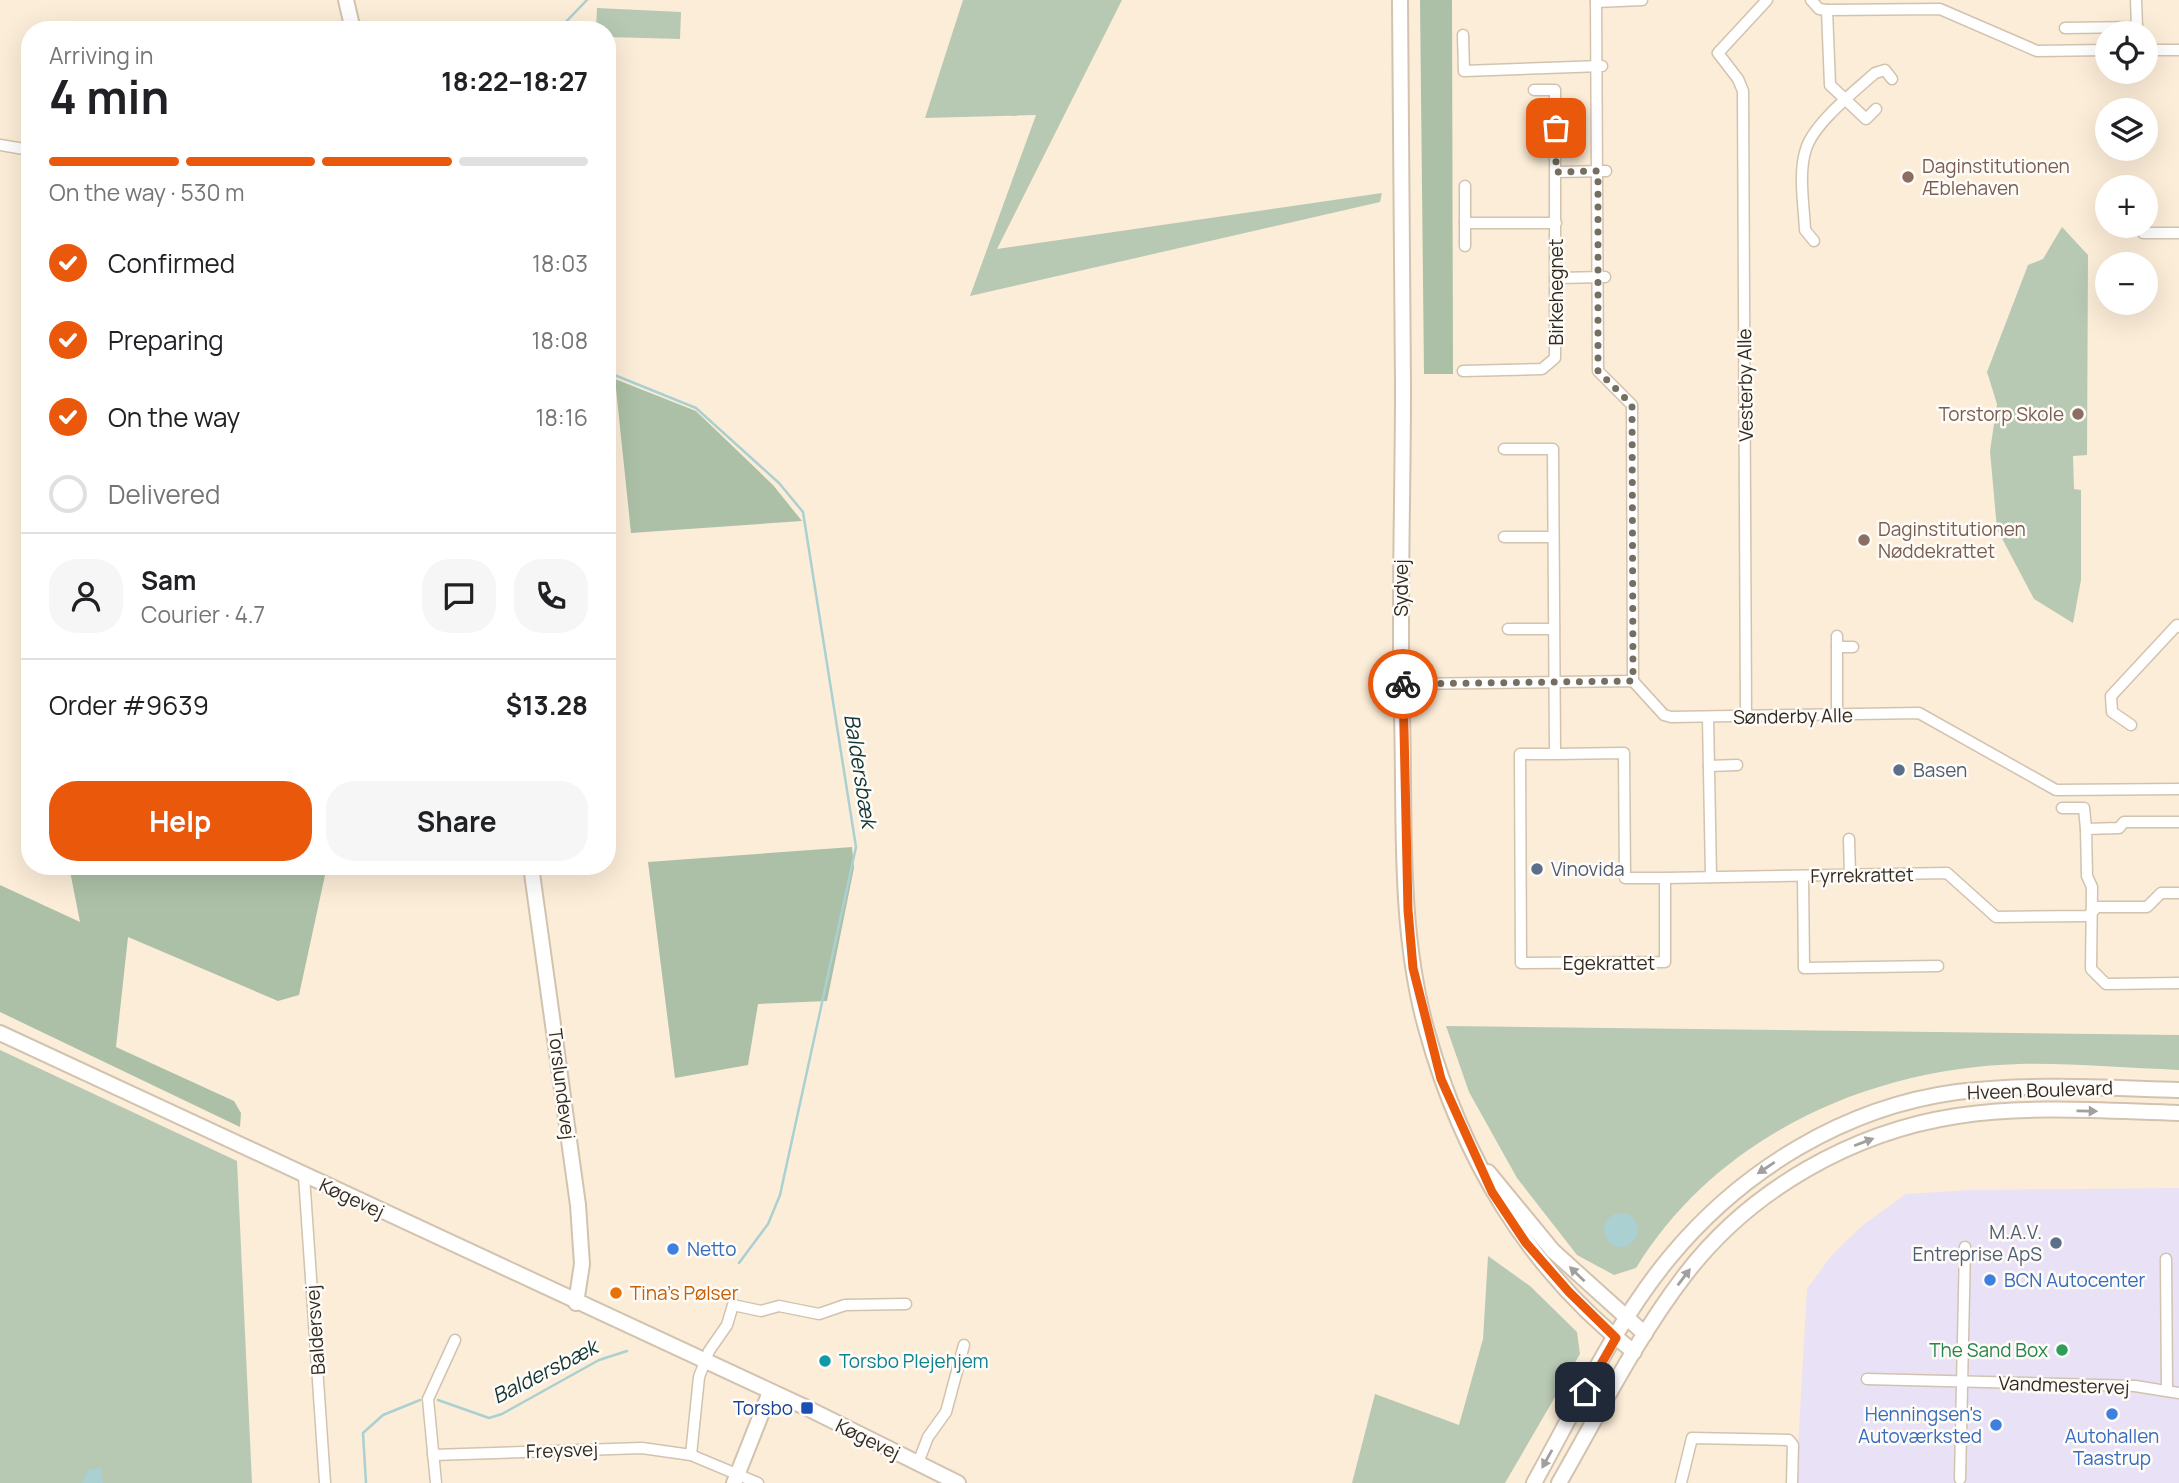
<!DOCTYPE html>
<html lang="en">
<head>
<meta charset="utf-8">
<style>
	:root { --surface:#fff; --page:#f6f6f6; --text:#202124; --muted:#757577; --line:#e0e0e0; --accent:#ea580c }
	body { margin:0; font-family:Manrope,sans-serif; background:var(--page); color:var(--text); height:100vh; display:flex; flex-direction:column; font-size:26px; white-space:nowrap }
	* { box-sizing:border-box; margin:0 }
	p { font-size:23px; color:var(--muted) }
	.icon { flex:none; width:38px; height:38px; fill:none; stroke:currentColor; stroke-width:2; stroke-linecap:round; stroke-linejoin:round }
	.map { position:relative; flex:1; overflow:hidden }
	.drawer { position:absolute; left:21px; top:21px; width:595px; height:854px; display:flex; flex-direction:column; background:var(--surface); border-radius:28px; box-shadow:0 7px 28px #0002 }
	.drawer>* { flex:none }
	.buttons { position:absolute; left:2095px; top:21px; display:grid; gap:14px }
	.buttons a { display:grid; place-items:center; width:63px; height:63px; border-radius:50%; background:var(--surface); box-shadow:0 7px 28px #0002; font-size:35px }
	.pin { position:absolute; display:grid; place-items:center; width:60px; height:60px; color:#fff; margin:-30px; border-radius:14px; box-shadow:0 4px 10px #0006 }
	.courier { position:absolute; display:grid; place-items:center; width:70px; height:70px; margin:-35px; border:5px solid #ea580c; border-radius:50%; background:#fff; color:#222; box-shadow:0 2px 9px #0007 }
	.headline em { font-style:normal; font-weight:700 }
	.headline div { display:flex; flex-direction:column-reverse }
	.headline { display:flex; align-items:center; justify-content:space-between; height:119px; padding:0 28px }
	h1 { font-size:46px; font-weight:700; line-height:52px }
	.bar { display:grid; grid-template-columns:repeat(4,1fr); gap:10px 7px; align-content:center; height:84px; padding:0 28px }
	.bar i { height:9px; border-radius:5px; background:var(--line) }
	.bar .on { background:var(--accent) }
	.bar p { grid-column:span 4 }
	.line { display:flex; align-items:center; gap:18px; padding:0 28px; border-top:2px solid var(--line) }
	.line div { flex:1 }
	.round { display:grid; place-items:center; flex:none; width:74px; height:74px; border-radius:28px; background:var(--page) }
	ol { padding:0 28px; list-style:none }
	li { display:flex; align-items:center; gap:21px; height:77px }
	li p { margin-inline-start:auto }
	li .icon { padding:7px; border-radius:50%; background:var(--accent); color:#fff; stroke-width:4 }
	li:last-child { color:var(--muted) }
	li i { width:38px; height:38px; border:4px solid var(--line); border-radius:50% }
	.primary-button { display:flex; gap:14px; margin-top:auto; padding:14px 28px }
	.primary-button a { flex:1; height:80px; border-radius:28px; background:var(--accent); color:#fff; font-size:28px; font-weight:700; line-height:80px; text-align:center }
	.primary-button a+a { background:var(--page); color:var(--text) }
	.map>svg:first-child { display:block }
	.industrial { fill:#e9e1f6 }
	.green { fill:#b7c8b3 }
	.forest { fill:#acc0a7 }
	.water { fill:#aad0d1 }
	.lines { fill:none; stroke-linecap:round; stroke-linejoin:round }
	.stream { stroke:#aad0d1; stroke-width:2.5 }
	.street-casing { stroke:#d2c3af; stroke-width:13 }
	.secondary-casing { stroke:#d2c3af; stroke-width:18 }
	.street { stroke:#fff; stroke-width:10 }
	.secondary { stroke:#fff; stroke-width:14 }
	.oneway { fill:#a29f9c }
	.done { stroke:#776e62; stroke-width:7; stroke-dasharray:0 12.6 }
	.route { stroke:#ea580c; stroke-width:9 }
	.education-dot { fill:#8d6e63; stroke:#fffcf8; stroke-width:2.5 }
	.service-dot { fill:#5c6f8a; stroke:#fffcf8; stroke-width:2.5 }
	.shop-dot { fill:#3f7fe0; stroke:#fffcf8; stroke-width:2.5 }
	.food-dot { fill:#e8710a; stroke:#fffcf8; stroke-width:2.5 }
	.leisure-dot { fill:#2e9e5b; stroke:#fffcf8; stroke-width:2.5 }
	.culture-dot { fill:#0f9aa8; stroke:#fffcf8; stroke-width:2.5 }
	.transit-dot { fill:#1a4fb4; stroke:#fffcf8; stroke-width:2.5 }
	.labels { text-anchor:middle; stroke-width:5; stroke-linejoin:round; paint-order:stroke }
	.education-label { font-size:19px; fill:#785e54; stroke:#fffcf8; text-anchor:start }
	.street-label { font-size:19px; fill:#302a22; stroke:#fffcf8 }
	.service-label { font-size:19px; fill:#4e5e75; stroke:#fffcf8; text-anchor:start }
	.shop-label { font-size:19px; fill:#366cbe; stroke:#fffcf8; text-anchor:start }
	.food-label { font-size:19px; fill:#c56008; stroke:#fffcf8; text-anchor:start }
	.leisure-label { font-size:19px; fill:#27864d; stroke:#fffcf8; text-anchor:end }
	.culture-label { font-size:19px; fill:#0d838f; stroke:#fffcf8; text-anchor:start }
	.transit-label { font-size:19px; fill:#164399; stroke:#fffcf8; text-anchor:end }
	.water-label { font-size:21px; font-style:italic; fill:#103637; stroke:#fffcf8 }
</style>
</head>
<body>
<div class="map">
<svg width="2179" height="1483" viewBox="0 0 2179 1483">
	<rect width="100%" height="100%" fill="#fcedd8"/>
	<path class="industrial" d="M2179 1188V1483H1796L1807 1289 1832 1255 1863 1225 1906 1194 1970 1190Z"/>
	<g class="green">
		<path d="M963 0H1122L997 249 1382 193 1380 202 970 296 1036 115 925 118Z"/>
		<path d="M597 8 681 12 680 39 607 37V30H596Z"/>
		<path d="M2062 227 2088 255 2087 455 2073 456 2074 489 2081 490V580L2073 623 2034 599 1997 529 1990 451 1997 404 1987 372 2028 265 2043 259Z"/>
		<path d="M1446 1026 2179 1035V1070C2126 1068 2072 1063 2019 1064 1868 1068 1716 1137 1636 1268L1614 1275 1577 1255 1517 1178 1469 1092Z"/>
		<path d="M0 1050 237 1161 252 1483H0Z"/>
		<path d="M1488 1256 1530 1286 1577 1332 1580 1354 1505 1483H1352L1375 1394 1459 1425 1483 1339Z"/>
	</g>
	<g class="forest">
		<path d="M1420 0H1452L1453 374H1424Z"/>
		<path d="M615 379 696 411 773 485 802 521 631 533Z"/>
		<path d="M852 847 854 868 827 1001 758 1004 748 1065 675 1078 648 862Z"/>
		<path d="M69 866H327L299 995 278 1001 128 937 116 1047 234 1101 241 1113 240 1127 0 1012V885L80 922Z"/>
	</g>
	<g class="water">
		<circle cx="1621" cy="1230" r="17"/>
		<path d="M101 1467 103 1483H82L88 1470Z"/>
	</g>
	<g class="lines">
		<g class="stream">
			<path d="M558 30 587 0"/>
			<path d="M607 372 696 408 779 483 803 512 856 847 780 1195 768 1224 739 1263"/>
			<path d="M438 1400 489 1418 502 1414 599 1360 627 1351"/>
			<path d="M366 1483 363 1433 383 1415 420 1400"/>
		</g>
		<g class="street-casing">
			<g id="street">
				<path d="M1596 0 1598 371 1632 405 1633 681"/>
				<path d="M1811 0 1819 9 1827 10 1940 9 2037 51 2107 50"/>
				<path d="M1596 2 1642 0"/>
				<path d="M1827 10 1830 85 1866 119 1876 109"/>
				<path d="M2065 28 2137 27 2136 0"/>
				<path d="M1463 35 1464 71 1602 66"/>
				<path d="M2146 50H2179"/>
				<path d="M0 145 30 150"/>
				<path d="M1556 172 1606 171"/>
				<path d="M1465 223H1556"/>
				<path d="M2143 226V233H2179"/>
				<path d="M1814 241 1805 230C1804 205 1798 173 1806 149 1814 123 1855 91 1875 73L1885 70 1892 79"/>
				<path d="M1465 246V186"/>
				<path d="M1557 278 1605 277"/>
				<path d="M1463 371 1542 369 1555 358V90H1534"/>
				<path d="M1504 449H1553L1555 754H1520L1521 963 1665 962V878H1625L1624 753 1555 754"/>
				<path d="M1504 537H1553"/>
				<path d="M1508 629H1554"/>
				<path d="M1837 647H1853"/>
				<path d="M1401 684 1633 681 1664 715 1671 717 1919 713 2056 790 2179 789"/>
				<path d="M1837 715V636"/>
				<path d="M1746 716 1743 91 1738 79 1718 53 1767 0"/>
				<path d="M1708 717 1711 877"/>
				<path d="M2131 725 2112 712 2111 696 2177 625 2179 627"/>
				<path d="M1709 766 1737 765"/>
				<path d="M2062 808H2084L2086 829"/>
				<path d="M2179 822H2124L2119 828 2086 829 2087 876 2092 887 2091 969 2106 984 2179 983"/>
				<path d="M1849 839 1850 875"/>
				<path d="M1803 876 1804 968 1938 966"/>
				<path d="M1665 878 1947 873 1996 917 2088 916 2097 907H2147L2161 893H2179"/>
				<path d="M304 1176 325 1483"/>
				<path d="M2166 1259 2167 1390"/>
				<path d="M1867 1379 2135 1386 2179 1393"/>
				<path d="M433 1455 642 1448 691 1455 758 1483"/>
				<path d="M691 1455 699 1377 709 1351 727 1325 733 1305 761 1311 779 1306 819 1314 845 1305 906 1304"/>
				<path d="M918 1463 928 1437 946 1412 964 1345"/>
				<path d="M1960 1479 1965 1247"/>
				<path d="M436 1483 428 1399 455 1340"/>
				<path d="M1681 1483 1692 1438 1789 1440 1793 1445 1792 1483"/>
			</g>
		</g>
		<g class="secondary-casing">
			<g id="secondary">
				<path d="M346 0 353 30"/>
				<path d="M1400 0C1401 129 1402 257 1403 386 1403 496 1399 605 1402 715 1405 818 1398 927 1426 1028 1461 1156 1528 1270 1634 1352"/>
				<path d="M531 866 578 1205 582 1264 576 1303"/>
				<path d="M0 1033 807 1408 958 1483"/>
				<path d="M1488 1172 1553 1251 1645 1334"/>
				<path d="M734 1483 770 1392"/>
				<path d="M1534 1483C1575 1409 1616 1322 1670 1257 1742 1170 1845 1107 1957 1092 2031 1083 2105 1088 2179 1090"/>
				<path d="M1559 1483C1599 1413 1636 1339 1685 1275 1750 1190 1852 1132 1957 1116 2030 1105 2106 1111 2179 1113"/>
			</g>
		</g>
		<use href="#street" class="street"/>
		<use href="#secondary" class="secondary"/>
	</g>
	<defs><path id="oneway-solid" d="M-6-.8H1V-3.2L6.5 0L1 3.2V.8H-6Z" transform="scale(1.75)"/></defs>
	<g class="oneway">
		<use href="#oneway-solid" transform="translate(2087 1111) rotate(1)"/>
		<use href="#oneway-solid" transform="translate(1864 1142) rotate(-21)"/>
		<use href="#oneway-solid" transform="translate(1766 1168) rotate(146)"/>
		<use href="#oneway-solid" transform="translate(1577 1274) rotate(-136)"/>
		<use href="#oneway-solid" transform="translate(1684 1277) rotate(-53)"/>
		<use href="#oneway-solid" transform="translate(1547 1459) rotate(119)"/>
	</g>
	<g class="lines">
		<path class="done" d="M1403 684 1633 681 1632 405 1598 371V171L1556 172V128"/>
		<path class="route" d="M1403 684 1408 910 1413 968 1441 1079 1492 1192 1526 1243 1569 1292 1616 1338 1585 1392"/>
	</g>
	<g class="education-dot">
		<circle cx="1908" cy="177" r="7"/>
		<circle cx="2078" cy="414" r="7"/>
		<circle cx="1864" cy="540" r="7"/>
	</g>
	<g class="service-dot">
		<circle cx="1899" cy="770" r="7"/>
		<circle cx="1537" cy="869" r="7"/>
		<circle cx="2056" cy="1243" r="7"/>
	</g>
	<g class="shop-dot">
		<circle cx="673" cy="1249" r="7"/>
		<circle cx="1990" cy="1280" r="7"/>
		<circle cx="2112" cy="1414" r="7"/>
		<circle cx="1996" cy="1425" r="7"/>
	</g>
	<circle class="food-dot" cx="616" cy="1293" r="7"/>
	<circle class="leisure-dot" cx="2062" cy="1350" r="7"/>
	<circle class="culture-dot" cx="825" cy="1361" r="7"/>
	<rect class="transit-dot" x="800" y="1401" width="14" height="14" rx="3.5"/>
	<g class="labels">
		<g class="education-label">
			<text x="1922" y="173">Daginstitutionen<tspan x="1922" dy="22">Æblehaven</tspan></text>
			<text x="2064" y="421" text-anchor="end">Torstorp Skole</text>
			<text x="1878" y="536">Daginstitutionen<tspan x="1878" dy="22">Nøddekrattet</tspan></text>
		</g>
		<g class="street-label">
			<text transform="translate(1556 292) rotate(-90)" y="7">Birkehegnet</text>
			<text transform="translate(1745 385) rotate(-91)" y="7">Vesterby Alle</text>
			<text transform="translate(1401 588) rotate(-90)" y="7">Sydvej</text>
			<text transform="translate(1793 716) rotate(-1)" y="7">Sønderby Alle</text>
			<text transform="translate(1862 875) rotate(-1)" y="7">Fyrrekrattet</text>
			<text x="1609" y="970">Egekrattet</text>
			<text transform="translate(562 1084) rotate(83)" y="7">Torslundevej</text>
			<text transform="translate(2040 1090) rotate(-2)" y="7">Hveen Boulevard</text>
			<text transform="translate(352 1198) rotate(25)" y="7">Køgevej</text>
			<text transform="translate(315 1330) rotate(-94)" y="7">Baldersvej</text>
			<text transform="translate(2064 1385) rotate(2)" y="7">Vandmestervej</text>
			<text transform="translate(868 1439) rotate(26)" y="7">Køgevej</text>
			<text transform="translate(562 1450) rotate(-2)" y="7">Freysvej</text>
		</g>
		<g class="service-label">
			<text x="1913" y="777">Basen</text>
			<text x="1551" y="876">Vinovida</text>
			<text x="2042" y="1239" text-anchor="end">M.A.V.<tspan x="2042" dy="22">Entreprise ApS</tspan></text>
		</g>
		<g class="shop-label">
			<text x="687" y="1256">Netto</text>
			<text x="2004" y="1287">BCN Autocenter</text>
			<text x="1982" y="1421" text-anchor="end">Henningsen's<tspan x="1982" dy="22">Autoværksted</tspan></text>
			<text x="2112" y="1443" text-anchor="middle">Autohallen<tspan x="2112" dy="22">Taastrup</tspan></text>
		</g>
		<g class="food-label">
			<text x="630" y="1300">Tina's Pølser</text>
		</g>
		<g class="leisure-label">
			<text x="2048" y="1357">The Sand Box</text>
		</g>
		<g class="culture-label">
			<text x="839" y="1368">Torsbo Plejehjem</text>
		</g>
		<g class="transit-label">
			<text x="793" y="1415">Torsbo</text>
		</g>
		<g class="water-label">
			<text transform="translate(860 771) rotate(81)" y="7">Baldersbæk</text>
			<text transform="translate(545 1372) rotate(-27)" y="7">Baldersbæk</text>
		</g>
	</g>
</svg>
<div class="buttons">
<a><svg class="icon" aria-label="locate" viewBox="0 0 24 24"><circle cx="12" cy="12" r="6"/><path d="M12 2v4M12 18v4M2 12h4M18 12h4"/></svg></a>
<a><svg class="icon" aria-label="layers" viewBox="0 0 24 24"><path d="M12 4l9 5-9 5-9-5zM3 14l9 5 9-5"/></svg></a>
<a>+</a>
<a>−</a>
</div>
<div class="pin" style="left:1556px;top:128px;background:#ea580c"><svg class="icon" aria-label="bag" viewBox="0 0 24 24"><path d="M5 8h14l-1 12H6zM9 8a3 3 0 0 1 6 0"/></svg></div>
<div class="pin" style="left:1585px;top:1392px;background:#1f2937"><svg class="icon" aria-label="home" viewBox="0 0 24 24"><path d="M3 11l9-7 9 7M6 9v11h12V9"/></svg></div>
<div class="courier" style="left:1403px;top:684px"><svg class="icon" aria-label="bike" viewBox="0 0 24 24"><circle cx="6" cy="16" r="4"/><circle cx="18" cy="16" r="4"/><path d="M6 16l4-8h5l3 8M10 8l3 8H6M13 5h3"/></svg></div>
<section class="drawer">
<div class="headline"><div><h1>4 min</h1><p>Arriving in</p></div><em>18:22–18:27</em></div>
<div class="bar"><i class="on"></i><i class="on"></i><i class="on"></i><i></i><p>On the way · 530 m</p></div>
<ol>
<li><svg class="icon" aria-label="check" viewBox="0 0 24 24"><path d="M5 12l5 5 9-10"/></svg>Confirmed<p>18:03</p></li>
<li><svg class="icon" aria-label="check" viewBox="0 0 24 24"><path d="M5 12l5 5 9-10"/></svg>Preparing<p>18:08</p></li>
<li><svg class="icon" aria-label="check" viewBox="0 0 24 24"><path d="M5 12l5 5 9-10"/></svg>On the way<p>18:16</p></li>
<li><i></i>Delivered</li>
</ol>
<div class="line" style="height:126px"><a class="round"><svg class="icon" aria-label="person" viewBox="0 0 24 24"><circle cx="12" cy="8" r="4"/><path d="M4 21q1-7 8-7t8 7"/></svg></a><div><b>Sam</b><p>Courier · 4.7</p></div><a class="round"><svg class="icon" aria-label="chat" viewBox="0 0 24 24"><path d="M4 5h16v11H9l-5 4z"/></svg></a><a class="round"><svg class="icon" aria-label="phone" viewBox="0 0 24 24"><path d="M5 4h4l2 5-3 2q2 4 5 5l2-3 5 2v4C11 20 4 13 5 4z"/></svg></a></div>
<div class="line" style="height:91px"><div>Order #9639</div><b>$13.28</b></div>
<div class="primary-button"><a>Help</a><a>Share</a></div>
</section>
</div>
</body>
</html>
